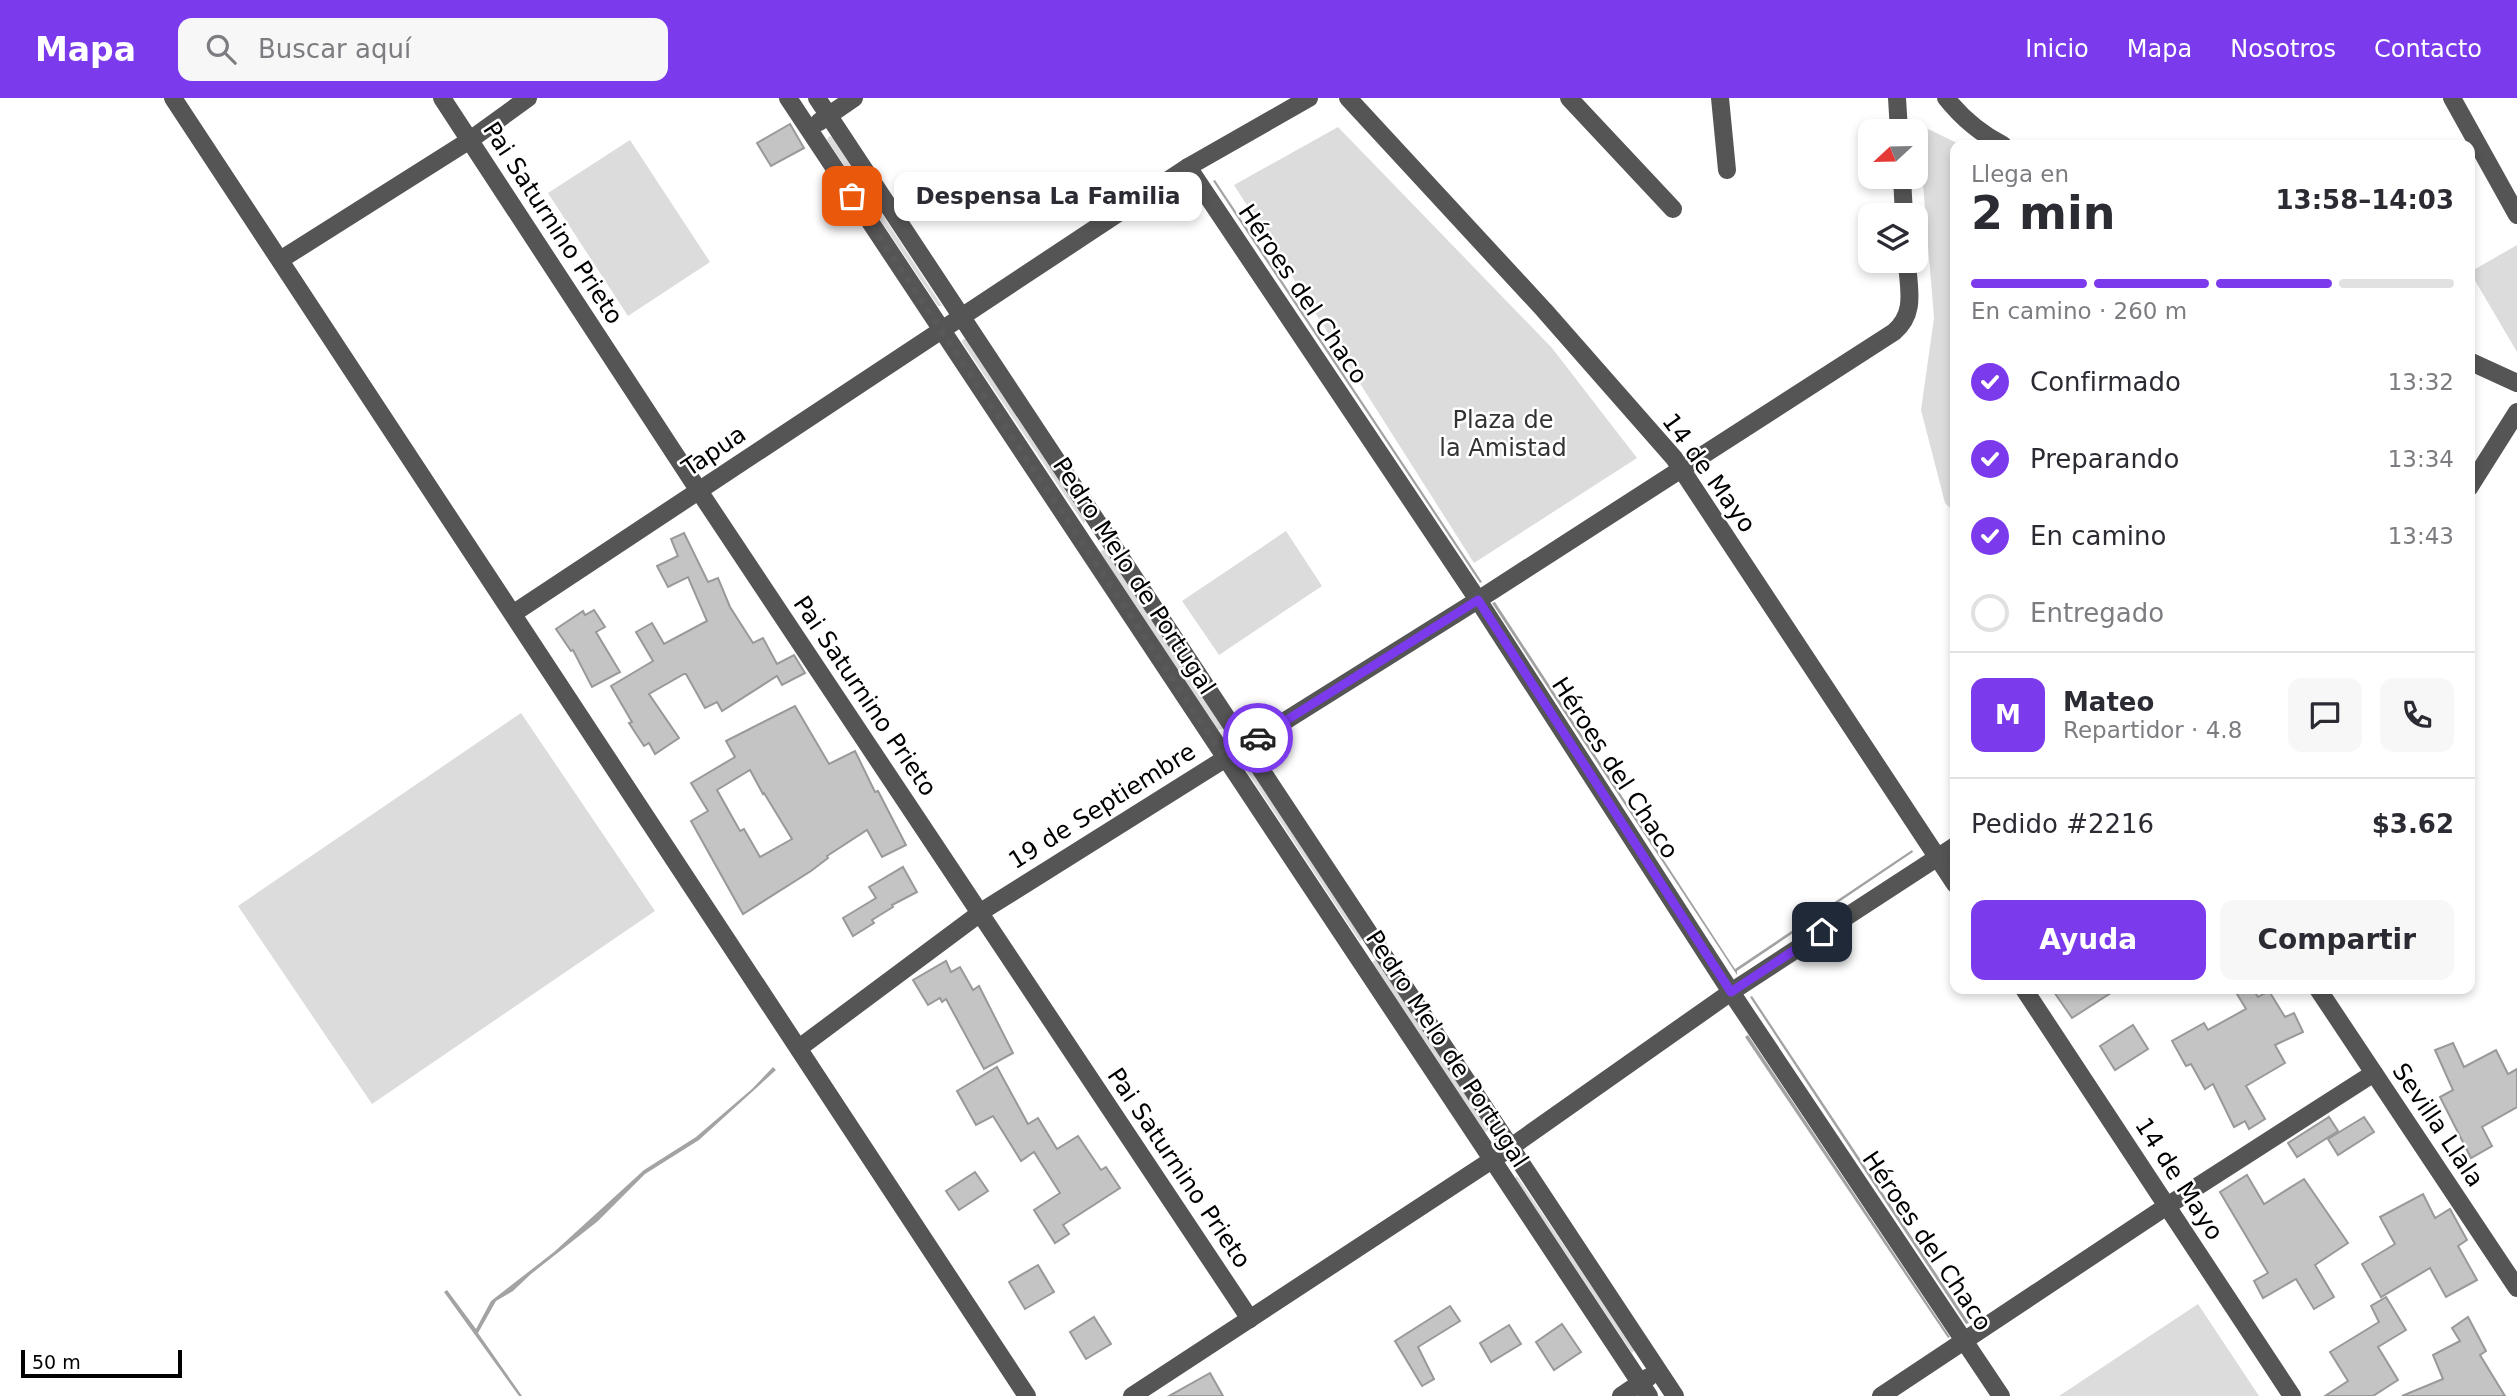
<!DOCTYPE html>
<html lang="es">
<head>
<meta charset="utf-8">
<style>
	:root { --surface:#fff; --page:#f7f7f7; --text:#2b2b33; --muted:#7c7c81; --line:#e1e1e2; --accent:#7c3aed }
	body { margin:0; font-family:"DejaVu Sans",sans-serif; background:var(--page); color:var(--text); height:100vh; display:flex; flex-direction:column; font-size:26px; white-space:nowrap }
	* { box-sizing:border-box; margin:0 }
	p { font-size:23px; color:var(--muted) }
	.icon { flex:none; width:38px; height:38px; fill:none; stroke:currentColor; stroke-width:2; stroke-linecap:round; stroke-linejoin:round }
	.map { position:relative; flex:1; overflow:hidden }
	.drawer { position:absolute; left:1950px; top:42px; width:525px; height:854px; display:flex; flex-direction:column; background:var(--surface); border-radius:14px; box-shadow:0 4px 10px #0003 }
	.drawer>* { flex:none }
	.needle { width:46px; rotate:248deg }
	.controls { position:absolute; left:1858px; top:21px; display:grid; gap:14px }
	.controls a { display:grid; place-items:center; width:70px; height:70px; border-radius:14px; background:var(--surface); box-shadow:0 4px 10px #0003; font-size:35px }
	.scale { position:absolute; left:21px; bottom:18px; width:161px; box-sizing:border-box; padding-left:7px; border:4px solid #000; border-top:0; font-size:19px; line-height:24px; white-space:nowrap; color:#000; -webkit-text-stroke:5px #fff; paint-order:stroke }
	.pin { position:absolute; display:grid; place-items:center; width:60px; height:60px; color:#fff; margin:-30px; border-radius:14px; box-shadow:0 4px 10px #0006 }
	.courier { position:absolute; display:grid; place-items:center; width:70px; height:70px; margin:-35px; border:5px solid #7c3aed; border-radius:50%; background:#fff; color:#222; box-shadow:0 2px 9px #0007 }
	.bubble { position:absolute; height:49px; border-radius:14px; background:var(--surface); box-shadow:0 4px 10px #0003; font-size:23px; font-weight:700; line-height:49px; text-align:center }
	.head em { font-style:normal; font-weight:700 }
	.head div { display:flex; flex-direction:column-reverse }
	.head { display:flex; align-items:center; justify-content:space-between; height:119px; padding:0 21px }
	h1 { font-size:46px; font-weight:700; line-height:52px }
	.bar { display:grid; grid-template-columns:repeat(4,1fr); gap:10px 7px; align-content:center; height:84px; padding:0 21px }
	.bar i { height:9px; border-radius:5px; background:var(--line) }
	.bar .active { background:var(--accent) }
	.bar p { grid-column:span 4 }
	.line { display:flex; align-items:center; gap:18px; padding:0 21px; border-top:2px solid var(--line) }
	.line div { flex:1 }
	.round { display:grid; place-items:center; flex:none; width:74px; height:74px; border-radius:14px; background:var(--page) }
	ol { padding:0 21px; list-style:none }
	li { display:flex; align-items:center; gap:21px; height:77px }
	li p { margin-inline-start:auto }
	li .icon { padding:7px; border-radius:50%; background:var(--accent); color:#fff; stroke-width:4 }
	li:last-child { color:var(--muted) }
	li i { width:38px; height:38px; border:4px solid var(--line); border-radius:50% }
	.primary-button { display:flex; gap:14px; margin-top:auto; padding:14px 21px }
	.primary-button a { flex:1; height:80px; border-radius:14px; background:var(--accent); color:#fff; font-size:28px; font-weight:700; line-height:80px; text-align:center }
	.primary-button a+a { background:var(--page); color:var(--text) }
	header { display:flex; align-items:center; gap:42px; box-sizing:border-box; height:98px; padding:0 35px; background:var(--accent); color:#fff }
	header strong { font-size:33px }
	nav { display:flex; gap:38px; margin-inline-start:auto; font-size:24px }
	.search { width:490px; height:63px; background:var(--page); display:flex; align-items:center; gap:18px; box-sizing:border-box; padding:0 24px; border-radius:14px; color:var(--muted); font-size:26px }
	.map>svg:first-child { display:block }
	.green { fill:#dcdcdc }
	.water { fill:#a3a3a3 }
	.building { fill:#c4c4c4; stroke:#999; stroke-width:2; fill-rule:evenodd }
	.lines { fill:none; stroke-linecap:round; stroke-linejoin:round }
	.minor { stroke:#555; stroke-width:18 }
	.done { stroke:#595959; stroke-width:7; stroke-dasharray:0 12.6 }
	.route { stroke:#7c3aed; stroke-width:9 }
	.labels { text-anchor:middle; stroke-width:5; stroke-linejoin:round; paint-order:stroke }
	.street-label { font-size:24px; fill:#000; stroke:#fff }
	.park-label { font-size:24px; fill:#333; stroke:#fff }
</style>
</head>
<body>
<header>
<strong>Mapa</strong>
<div class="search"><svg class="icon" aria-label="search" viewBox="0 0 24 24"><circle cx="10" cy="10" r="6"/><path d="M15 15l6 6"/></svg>Buscar aquí</div>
<nav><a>Inicio</a><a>Mapa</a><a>Nosotros</a><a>Contacto</a></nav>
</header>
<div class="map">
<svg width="2517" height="1298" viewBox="0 0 2517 1298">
	<rect width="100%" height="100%" fill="#fff"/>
	<g class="green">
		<path d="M1918 26 1961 47H1955V415L1945 405 1921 312 1934 220Z"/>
		<path d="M1338 29 1552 250 1637 360 1474 465 1234 87Z"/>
		<path d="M829 38 832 39 942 208H938L827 42Z"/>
		<path d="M630 42 710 164 628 218 548 95Z"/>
		<path d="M2517 147V254L2470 174Z"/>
		<path d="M963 241H966L1085 422 1084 426 962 244Z"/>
		<path d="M1286 433 1322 488 1219 557 1182 503Z"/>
		<path d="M1105 451 1223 629 1222 631 1218 632 1100 454Z"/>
		<path d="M521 615 655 813 372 1006 238 808Z"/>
		<path d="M1242 659 1362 840 1360 844 1238 660Z"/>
		<path d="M1376 861 1489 1031 1488 1033 1484 1034 1372 865Z"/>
		<path d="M1517 1078 1635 1252 1632 1255 1515 1080Z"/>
		<path d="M2198 1206 2259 1298H2059Z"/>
	</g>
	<g class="water">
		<path d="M1215 82 1482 484 1480 485 1213 83Z"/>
		<path d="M1495 504 1735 871 1912 752 1913 754 1737 873V877L1492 505Z"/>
		<path d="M1752 898 1969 1225 1966 1226 1750 899Z"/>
		<path d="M1748 937 1950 1239 1948 1240 1745 939Z"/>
		<path d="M773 969 776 972 699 1042 645 1076 598 1123 531 1176 513 1193 496 1203 478 1235 522 1298H519L444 1194 447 1192 476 1231 491 1203 554 1154 644 1072 696 1039 752 991Z"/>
	</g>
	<g class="building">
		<path d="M790 26 804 50 771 68 757 45Z"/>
		<path d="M684 435 708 484 718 480 730 509 753 545 763 540 777 566 794 557 805 575 782 587 777 578 722 613 717 604 705 610 686 576H684L649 596 679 640 655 656 649 645 644 648 629 625 632 624 611 588 653 563 636 534 652 525 664 546 707 523 688 479 668 489 657 468 678 458 671 441Z"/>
		<path d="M594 512 605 529 596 534 620 574 592 589 573 552 571 553 556 531 583 513 585 517Z"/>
		<path d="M795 608 829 666 855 653 875 694 878 693 906 747 882 759 867 732 827 758 828 760 811 773 743 816 691 723 708 713 691 685 735 659 726 643ZM750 672 763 696 764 695 792 741 760 759 744 731 740 733 717 692Z"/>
		<path d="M903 769 917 794 892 807 893 809 872 822 874 825 853 838 843 820 876 800 869 789Z"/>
		<path d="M946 863 951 874 960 869 973 892 979 888 1013 955 984 971 946 901 942 904 940 900 928 907 913 882Z"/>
		<path d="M2052 891H2117L2072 920Z"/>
		<path d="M2234 891H2253L2258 899 2269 893 2285 919 2294 915 2303 934 2275 947 2285 965 2246 988 2265 1021 2249 1031 2245 1023 2234 1029 2213 986 2205 991 2191 966 2186 968 2172 943 2204 925 2208 932 2246 911Z"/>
		<path d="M2133 927 2148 951 2115 972 2100 948Z"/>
		<path d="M2453 945 2464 969 2496 952 2508 976 2517 971V1009L2482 1029 2492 1048 2471 1060 2440 999 2453 992 2435 952Z"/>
		<path d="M997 969 1028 1026 1038 1020 1057 1051 1078 1038 1101 1072 1106 1069 1120 1090 1063 1127 1069 1136 1055 1145 1034 1112 1060 1095 1034 1054 1021 1063 993 1018 976 1027 957 993Z"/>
		<path d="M2329 1019 2338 1033 2297 1059 2288 1045Z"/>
		<path d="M2364 1019 2374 1034 2338 1057 2328 1041Z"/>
		<path d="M975 1074 988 1093 959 1112 946 1093Z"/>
		<path d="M2247 1077 2264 1106 2304 1081 2348 1145 2315 1167 2334 1199 2314 1211 2296 1181 2263 1200 2254 1183 2268 1175 2220 1094Z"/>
		<path d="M2423 1096 2435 1120 2450 1111 2467 1142 2458 1148 2477 1182 2446 1199 2430 1170 2381 1199 2362 1166 2395 1146 2380 1119Z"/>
		<path d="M1038 1167 1054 1194 1025 1211 1009 1184Z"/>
		<path d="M2386 1199 2406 1232 2378 1249 2398 1282 2373 1298H2325L2348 1283 2330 1254 2379 1224 2371 1208Z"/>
		<path d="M1450 1208 1460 1223 1418 1249 1434 1281 1422 1288 1395 1243Z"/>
		<path d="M1094 1219 1111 1246 1086 1261 1070 1234Z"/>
		<path d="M2468 1219 2486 1253 2480 1257 2505 1298H2402L2443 1281 2433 1257 2460 1243 2452 1230Z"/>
		<path d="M1562 1226 1581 1254 1554 1272 1536 1244Z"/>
		<path d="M1509 1227 1521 1246 1491 1264 1480 1245Z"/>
		<path d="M1210 1275 1223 1298H1169Z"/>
	</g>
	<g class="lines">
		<g class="minor">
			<path d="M173 0 1027 1298"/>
			<path d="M442 0 699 393 1250 1221"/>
			<path d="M788 0 1649 1298"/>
			<path d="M817 0 1675 1298"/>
			<path d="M1348 0 1544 212 1674 360 1955 786"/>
			<path d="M1569 0 1673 111"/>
			<path d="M1720 0 1727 72"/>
			<path d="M1897 0 1899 33"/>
			<path d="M1946 0C1962 20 1981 36 2003 47"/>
			<path d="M2452 0 2517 117"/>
			<path d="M819 24 854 0"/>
			<path d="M1188 69 1478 502 1731 894 2001 1298"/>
			<path d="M1902 79 1904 117"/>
			<path d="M280 162 470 42 528 0"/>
			<path d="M2469 263 2517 285"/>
			<path d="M2469 390 2517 314"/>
			<path d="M514 515 1188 69 1309 0"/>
			<path d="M2024 891 2292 1298"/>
			<path d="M2318 891 2517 1190"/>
			<path d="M799 950 987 810 1478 502 1894 234C1917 214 1908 190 1907 163"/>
			<path d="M1132 1298 1501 1056 1731 894 1955 748"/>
			<path d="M1621 1298 1649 1279"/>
			<path d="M1881 1298 2167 1108 2374 975"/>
		</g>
	</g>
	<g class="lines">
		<path class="done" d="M852 98 1225 660 1258 640"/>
		<path class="route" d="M1258 640 1478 502 1731 894 1822 834"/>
	</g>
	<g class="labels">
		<g class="street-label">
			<text transform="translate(553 125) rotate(57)" y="8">Pai Saturnino Prieto</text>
			<text transform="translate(1303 196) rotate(56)" y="8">Héroes del Chaco</text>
			<text transform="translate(714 353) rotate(-34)" y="8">Tapua</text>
			<text transform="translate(1709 375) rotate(54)" y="8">14 de Mayo</text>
			<text transform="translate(1134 478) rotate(57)" y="8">Pedro Melo de Portugal</text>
			<text transform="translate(865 598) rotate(56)" y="8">Pai Saturnino Prieto</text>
			<text transform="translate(1615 670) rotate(57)" y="8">Héroes del Chaco</text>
			<text transform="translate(1102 708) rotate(-32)" y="8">19 de Septiembre</text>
			<text transform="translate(1447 951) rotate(57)" y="8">Pedro Melo de Portugal</text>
			<text transform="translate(2438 1027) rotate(56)" y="8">Sevilla Llala</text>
			<text transform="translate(1179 1070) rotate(56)" y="8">Pai Saturnino Prieto</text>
			<text transform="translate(2179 1081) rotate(57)" y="8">14 de Mayo</text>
			<text transform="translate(1927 1143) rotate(56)" y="8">Héroes del Chaco</text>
		</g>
		<g class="park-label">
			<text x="1503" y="330">Plaza de<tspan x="1503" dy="28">la Amistad</tspan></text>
		</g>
	</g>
</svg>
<div class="controls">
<a><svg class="needle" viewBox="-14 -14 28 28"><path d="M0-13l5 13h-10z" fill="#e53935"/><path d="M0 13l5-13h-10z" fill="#7c7c81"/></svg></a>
<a><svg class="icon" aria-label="layers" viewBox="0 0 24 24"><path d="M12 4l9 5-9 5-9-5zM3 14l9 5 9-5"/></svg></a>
</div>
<div class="scale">50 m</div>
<div class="pin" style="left:852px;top:98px;background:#ea580c"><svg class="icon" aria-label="bag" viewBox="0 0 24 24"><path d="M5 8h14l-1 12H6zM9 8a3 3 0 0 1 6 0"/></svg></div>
<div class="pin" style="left:1822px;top:834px;background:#1f2937"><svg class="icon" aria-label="home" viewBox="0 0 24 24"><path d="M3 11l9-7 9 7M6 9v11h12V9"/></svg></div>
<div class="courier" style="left:1258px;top:640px"><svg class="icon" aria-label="car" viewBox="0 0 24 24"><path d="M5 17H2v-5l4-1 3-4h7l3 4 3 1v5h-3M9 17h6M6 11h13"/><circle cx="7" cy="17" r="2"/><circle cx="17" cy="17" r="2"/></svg></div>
<div class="bubble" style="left:894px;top:74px;width:308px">Despensa La Familia</div>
<section class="drawer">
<div class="head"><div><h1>2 min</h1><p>Llega en</p></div><em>13:58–14:03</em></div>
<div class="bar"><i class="active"></i><i class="active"></i><i class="active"></i><i></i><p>En camino · 260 m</p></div>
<ol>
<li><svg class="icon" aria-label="check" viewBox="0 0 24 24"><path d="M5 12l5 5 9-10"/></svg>Confirmado<p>13:32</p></li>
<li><svg class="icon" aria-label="check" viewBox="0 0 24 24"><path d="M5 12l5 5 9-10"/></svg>Preparando<p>13:34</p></li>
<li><svg class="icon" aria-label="check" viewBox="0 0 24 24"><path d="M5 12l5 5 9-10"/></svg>En camino<p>13:43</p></li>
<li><i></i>Entregado</li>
</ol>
<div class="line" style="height:126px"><b class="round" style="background:var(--accent);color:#fff">M</b><div><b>Mateo</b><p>Repartidor · 4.8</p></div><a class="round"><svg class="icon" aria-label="chat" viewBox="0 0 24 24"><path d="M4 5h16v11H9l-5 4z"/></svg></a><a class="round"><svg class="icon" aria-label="phone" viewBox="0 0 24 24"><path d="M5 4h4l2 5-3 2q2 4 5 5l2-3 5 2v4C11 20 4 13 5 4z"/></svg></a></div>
<div class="line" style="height:91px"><div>Pedido #2216</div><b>$3.62</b></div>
<div class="primary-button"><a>Ayuda</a><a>Compartir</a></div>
</section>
</div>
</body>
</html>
